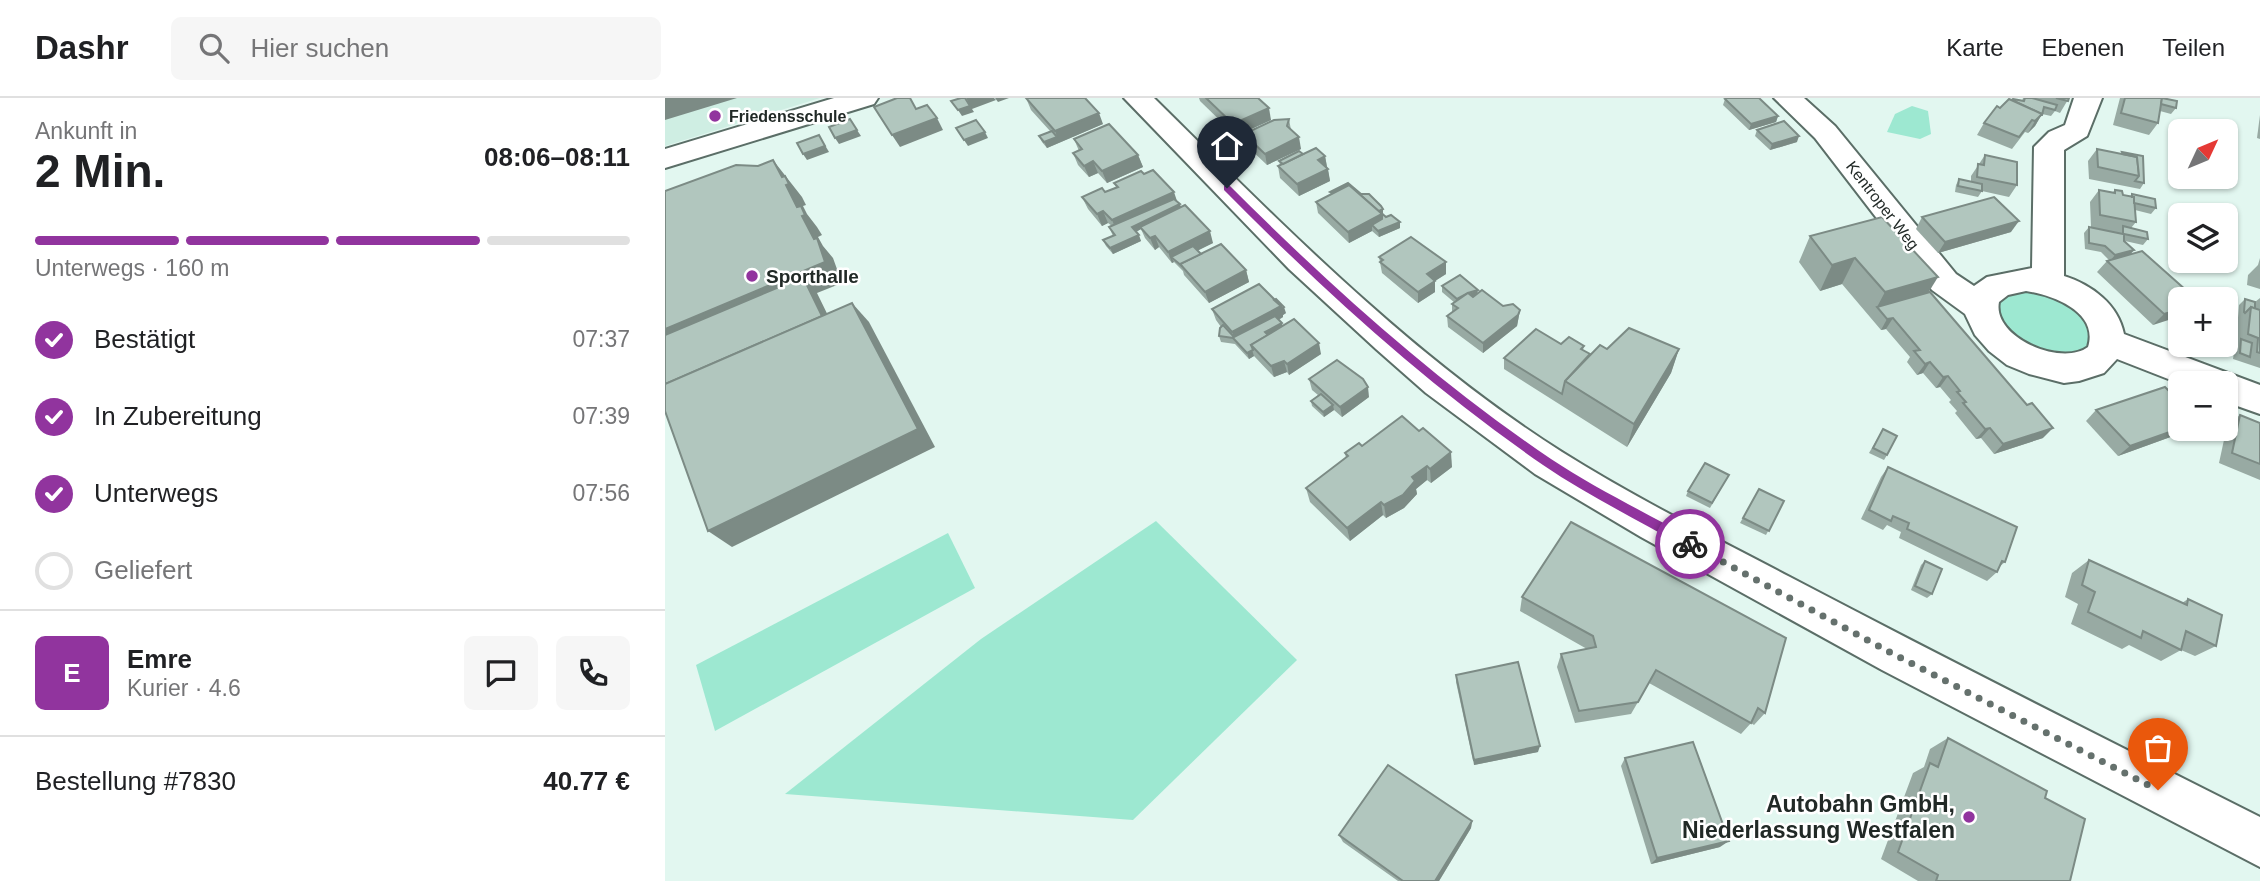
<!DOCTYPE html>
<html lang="de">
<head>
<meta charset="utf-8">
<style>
	:root { --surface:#fff; --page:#f6f6f6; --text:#202124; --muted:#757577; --line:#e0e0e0; --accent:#91349e }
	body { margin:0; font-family:Helvetica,sans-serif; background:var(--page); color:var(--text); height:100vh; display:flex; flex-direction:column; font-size:26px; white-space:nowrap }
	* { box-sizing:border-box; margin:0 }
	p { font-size:23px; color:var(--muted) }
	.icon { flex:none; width:38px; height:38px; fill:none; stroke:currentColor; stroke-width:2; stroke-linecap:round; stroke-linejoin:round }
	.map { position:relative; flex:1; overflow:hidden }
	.drawer { display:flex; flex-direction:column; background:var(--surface); width:665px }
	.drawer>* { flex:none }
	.needle { width:46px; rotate:46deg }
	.buttons { position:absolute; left:1503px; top:21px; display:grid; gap:14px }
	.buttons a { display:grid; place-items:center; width:70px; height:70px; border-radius:10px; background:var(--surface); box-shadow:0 2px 5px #0004; font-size:35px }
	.pin { position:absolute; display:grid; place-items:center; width:60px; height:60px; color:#fff; margin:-72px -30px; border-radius:50% 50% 50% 0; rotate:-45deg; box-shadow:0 0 7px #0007 }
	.pin .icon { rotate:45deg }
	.courier { position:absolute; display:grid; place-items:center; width:70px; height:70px; margin:-35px; border:5px solid #91349e; border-radius:50%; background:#fff; color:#222; box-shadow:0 2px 9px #0007 }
	.summary em { font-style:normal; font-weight:600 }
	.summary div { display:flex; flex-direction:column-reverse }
	.summary { display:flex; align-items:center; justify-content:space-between; height:119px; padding:0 35px }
	h1 { font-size:46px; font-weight:600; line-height:52px }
	.bar { display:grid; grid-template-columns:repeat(4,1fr); gap:10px 7px; align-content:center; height:84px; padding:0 35px }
	.bar i { height:9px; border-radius:5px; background:var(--line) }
	.bar .current { background:var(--accent) }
	.bar p { grid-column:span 4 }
	.line { display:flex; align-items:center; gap:18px; padding:0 35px; border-top:2px solid var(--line) }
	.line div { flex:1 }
	.round { display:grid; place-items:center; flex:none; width:74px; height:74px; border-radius:10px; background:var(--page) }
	ol { padding:0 35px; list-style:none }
	li { display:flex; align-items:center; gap:21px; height:77px }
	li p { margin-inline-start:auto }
	li .icon { padding:7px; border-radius:50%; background:var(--accent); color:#fff; stroke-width:4 }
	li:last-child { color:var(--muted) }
	li i { width:38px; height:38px; border:4px solid var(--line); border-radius:50% }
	header { display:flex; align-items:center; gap:42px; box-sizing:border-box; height:98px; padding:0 35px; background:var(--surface); border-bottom:2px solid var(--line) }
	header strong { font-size:33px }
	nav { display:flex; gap:38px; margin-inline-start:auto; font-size:24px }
	.search { width:490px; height:63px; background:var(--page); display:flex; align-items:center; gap:18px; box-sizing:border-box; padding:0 24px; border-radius:10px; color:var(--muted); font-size:26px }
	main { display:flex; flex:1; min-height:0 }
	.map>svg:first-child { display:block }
	.built { fill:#cfeee3 }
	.green { fill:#9de8d1 }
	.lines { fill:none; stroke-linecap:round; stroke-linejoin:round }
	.minor-casing { stroke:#5b6e67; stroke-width:4 }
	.minor { fill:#fff; fill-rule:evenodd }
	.wall { fill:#98aaa3 }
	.shaded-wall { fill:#7c8b85 }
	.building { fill:#b1c6be; stroke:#7c8b85; stroke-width:2 }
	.route { fill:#91349e }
	.done { stroke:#65716d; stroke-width:7; stroke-dasharray:0 12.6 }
	.poi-dot { fill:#91349e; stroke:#fff; stroke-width:2.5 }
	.labels { text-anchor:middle; stroke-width:5; stroke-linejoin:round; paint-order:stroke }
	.far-poi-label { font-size:16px; font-weight:bold; fill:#212926; stroke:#fff; text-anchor:start }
	.far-street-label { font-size:16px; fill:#212926; stroke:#fff }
	.poi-label { font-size:19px; font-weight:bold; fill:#212926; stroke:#fff; text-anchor:start }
	.near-poi-label { font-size:23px; font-weight:bold; fill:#212926; stroke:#fff; text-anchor:end }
</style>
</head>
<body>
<header>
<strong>Dashr</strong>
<div class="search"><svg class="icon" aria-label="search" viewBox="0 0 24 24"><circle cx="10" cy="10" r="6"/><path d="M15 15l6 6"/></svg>Hier suchen</div>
<nav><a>Karte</a><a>Ebenen</a><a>Teilen</a></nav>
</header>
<main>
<section class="drawer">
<div class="summary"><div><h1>2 Min.</h1><p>Ankunft in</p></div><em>08:06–08:11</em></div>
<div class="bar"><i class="current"></i><i class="current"></i><i class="current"></i><i></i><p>Unterwegs · 160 m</p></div>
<ol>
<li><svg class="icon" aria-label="check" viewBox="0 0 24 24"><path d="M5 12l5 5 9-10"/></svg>Bestätigt<p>07:37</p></li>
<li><svg class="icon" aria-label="check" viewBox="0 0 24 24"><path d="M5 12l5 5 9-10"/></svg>In Zubereitung<p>07:39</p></li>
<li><svg class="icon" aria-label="check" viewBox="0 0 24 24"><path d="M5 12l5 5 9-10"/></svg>Unterwegs<p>07:56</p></li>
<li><i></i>Geliefert</li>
</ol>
<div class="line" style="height:126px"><b class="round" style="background:var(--accent);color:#fff">E</b><div><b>Emre</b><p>Kurier · 4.6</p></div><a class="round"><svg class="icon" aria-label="chat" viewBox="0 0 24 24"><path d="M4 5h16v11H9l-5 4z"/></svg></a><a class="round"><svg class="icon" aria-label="phone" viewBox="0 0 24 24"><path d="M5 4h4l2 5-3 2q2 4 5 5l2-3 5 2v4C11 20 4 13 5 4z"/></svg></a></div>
<div class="line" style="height:91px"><div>Bestellung #7830</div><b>40.77 €</b></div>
</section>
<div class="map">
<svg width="1595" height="783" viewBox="0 0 1595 783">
	<rect width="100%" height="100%" fill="#e2f7f0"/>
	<path class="built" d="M0 0H155L0 48Z"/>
	<g class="green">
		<path d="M1247 8 1263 13 1266 36 1255 41 1222 34 1230 16Z"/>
		<path d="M1375 191 1424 218 1426 253 1378 259 1332 223V203L1339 196Z"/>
		<path d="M491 423 632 562 468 722 120 696 316 541Z"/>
		<path d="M283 435 310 490 50 633 31 567Z"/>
	</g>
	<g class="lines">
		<g class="minor-casing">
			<g id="minor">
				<path d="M169 0H213L209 6 0 70V51Z"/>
				<path d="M459 0H489C617 126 744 257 897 354 970 400 1049 439 1125 479 1281 561 1438 640 1595 719V769L1217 572 976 439 870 376 761 295 711 251 624 171Z"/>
				<path d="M1109 0H1139L1170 28 1291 176 1309 188 1322 179 1367 170 1369 49 1384 34 1400 27 1409 0H1437L1422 38 1399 52V178C1427 187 1453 206 1459 236L1595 287V316L1561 304V285L1516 286 1452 261 1439 275 1414 283 1399 285 1364 276 1342 267 1324 253 1310 237 1300 216 1267 192 1150 40ZM1361 193C1388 197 1434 214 1423 249 1396 269 1327 239 1334 204L1343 197Z"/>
			</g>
		</g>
		<use href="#minor" class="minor"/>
	</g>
	<g class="wall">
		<path d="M361 0 438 26 382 50 377 44 374 38 385 33 366 12Z"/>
		<path d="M534 0H593L606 22 571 38 535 3Z"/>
		<path d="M1058 0H1094L1113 18 1111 24 1084 32 1058 7 1060 1Z"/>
		<path d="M1358 0H1404L1395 15 1390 13 1386 18 1377 16 1370 28 1363 35 1360 34 1347 51 1312 37 1319 25 1335 10 1357 3Z"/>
		<path d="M1455 0H1500L1511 10 1506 16 1495 13 1493 25 1484 37 1448 27Z"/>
		<path d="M1595 17V41L1592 40Z"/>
		<path d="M624 21 626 32 636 51 602 67 582 48 579 36Z"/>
		<path d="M1092 32 1132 44 1105 52 1090 38Z"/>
		<path d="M409 41 473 57 478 69 442 85 433 75 424 79 413 67 408 55 414 53Z"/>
		<path d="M1432 51 1456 56 1457 54 1479 85 1475 91 1424 81 1423 63Z"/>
		<path d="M638 56 660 58 665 83 634 98 615 80 613 68 615 67 614 63Z"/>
		<path d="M1320 57 1352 87 1344 99 1317 93 1313 99 1290 94 1291 87 1294 81 1306 84V78Z"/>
		<path d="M479 76 511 103 516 109 548 145 532 153 536 156 581 172 584 184 544 205 519 177 518 173 509 164 507 165 494 149 490 152 480 140 476 131 471 134 476 143 448 156 441 148 438 142 448 138 444 129 447 128 443 125 437 128 423 111 417 99 440 94 451 89 449 85Z"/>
		<path d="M1434 92 1447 95 1450 92 1458 97 1465 98 1467 96 1491 110 1486 116 1470 112 1471 124 1466 130 1483 141 1478 147 1460 143 1469 152 1465 156 1531 201 1488 227 1432 174 1442 163 1444 162 1436 154 1420 151 1419 135 1424 129H1426L1425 104Z"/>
		<path d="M665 94 735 124V130L714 139 707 133 684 145 653 115 651 104 666 96Z"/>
		<path d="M1257 119 1346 134 1273 155 1251 131Z"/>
		<path d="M1145 138 1263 195 1378 340 1329 356 1316 340 1311 341 1290 315 1292 313 1284 304 1286 302 1275 289 1271 290 1258 275 1252 277 1242 264 1245 259 1221 231 1216 232 1177 186 1155 193 1134 164Z"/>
		<path d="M714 159 781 164V176L770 183V194L753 205 717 175Z"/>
		<path d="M1595 160V191L1582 187 1583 177 1593 167Z"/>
		<path d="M777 188 812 195 838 208 855 212 852 228 818 255 783 229 782 218 787 214V206L790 205 777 194Z"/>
		<path d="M1595 200V270L1568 261 1570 247 1571 245 1574 207 1580 201 1590 204Z"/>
		<path d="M547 211 621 215 618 217V219L614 222 618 228 656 256 624 277 622 274 609 279 589 258 584 261 570 246 556 244 554 238 556 229 551 222Z"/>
		<path d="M897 245 919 248 918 252 925 256 942 251H1014L1006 275 962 349 839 271V260Z"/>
		<path d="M644 281 704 299 677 319 669 312 659 319 647 308 646 303 653 297 647 292Z"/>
		<path d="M1431 312 1522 333 1453 358 1421 323Z"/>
		<path d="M1575 317 1595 325V382L1554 365 1562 328Z"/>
		<path d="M1218 331 1222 357 1219 362 1204 355Z"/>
		<path d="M697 348 787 369 766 385 762 382 751 391 752 396 739 410 721 420 718 417 685 443 645 404 641 390 681 360 680 355Z"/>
		<path d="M1223 369 1340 464 1334 469 1332 474 1322 483 1234 440 1236 434 1222 427 1218 432 1196 421 1216 379Z"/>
		<path d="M1064 377 1045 410 1021 398 1023 393Z"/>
		<path d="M1094 391 1119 403 1101 437 1075 425Z"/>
		<path d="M906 424 1100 615 1089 627 1086 625 1076 636 984 585 966 616 910 625 892 569 896 556 922 551 855 513 857 499Z"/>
		<path d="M1424 462 1517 505 1523 501 1551 548 1530 558 1516 552 1496 563 1464 547 1457 551 1406 526 1413 506 1400 499 1407 475Z"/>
		<path d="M1260 463 1267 496 1262 500 1246 492 1256 467Z"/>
		<path d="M791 577 873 654 809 667 791 584Z"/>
		<path d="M1283 640 1380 700 1405 783H1253L1216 761 1248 675 1259 669 1265 651Z"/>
		<path d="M960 660 1055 749 986 766 956 668Z"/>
		<path d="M807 723 806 730 774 783H733L678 744 674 737Z"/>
	</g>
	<g class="shaded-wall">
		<path d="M0 0H72L0 22Z"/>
		<path d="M301 0H329L331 2 307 11 309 14 297 18 293 12 305 8Z"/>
		<path d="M330 0H344L333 4Z"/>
		<path d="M604 10 606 22 571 38 568 26Z"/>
		<path d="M434 15 438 26 382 50 379 44 392 39 390 33Z"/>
		<path d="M1377 16 1370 28 1363 35 1370 23Z"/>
		<path d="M1113 18 1111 24 1084 32 1086 26Z"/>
		<path d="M272 20 278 32 235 49 227 37Z"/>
		<path d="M192 32 196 38 174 46 170 40Z"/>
		<path d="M320 34 323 40 303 48 299 42Z"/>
		<path d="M154 37 164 54 142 62 138 56Z"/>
		<path d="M1134 38 1132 44 1105 52 1107 46Z"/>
		<path d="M634 39 636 51 602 67 600 56Z"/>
		<path d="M473 57 478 69 442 85 437 73Z"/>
		<path d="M660 58 662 70 653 62Z"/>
		<path d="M108 62 137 99 141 107 138 108 142 116 152 129 157 137 153 139 158 148 168 160 177 185 152 195 173 238 0 260V231L149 141Z"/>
		<path d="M428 63 433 75 424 79 419 68Z"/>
		<path d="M663 71 665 83 634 98 632 86Z"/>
		<path d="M509 94 513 106 452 134 447 122Z"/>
		<path d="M515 106 517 112 475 129 476 131 469 135 467 129Z"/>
		<path d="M718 111V127H707V133L684 145 683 134Z"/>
		<path d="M438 113 443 125 437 128 432 116Z"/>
		<path d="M1354 123 1346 134 1273 155 1280 144Z"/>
		<path d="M735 124V130L714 139 713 133Z"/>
		<path d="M545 133 548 145 511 163 506 159 509 164 507 165 503 154Z"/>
		<path d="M474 137 476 143 448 156 445 150Z"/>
		<path d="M490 138 494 149 490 152 485 140Z"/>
		<path d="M1469 152 1464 158 1445 163 1450 157Z"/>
		<path d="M1190 160 1177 186 1155 193 1167 167Z"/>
		<path d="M781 164V176L762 188V176Z"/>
		<path d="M581 172 584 184 544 205 540 194Z"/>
		<path d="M1273 179 1257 205 1212 209 1220 194Z"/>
		<path d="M770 183V194L753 205V194Z"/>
		<path d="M813 192 812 197 792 207V201Z"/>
		<path d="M187 205 204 224 270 349 67 449 43 433Z"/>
		<path d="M616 208 619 209 621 215 618 217V219L572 244 570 242 567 234Z"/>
		<path d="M1516 211V218L1488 227 1499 216Z"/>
		<path d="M855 212 852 228 818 255V245Z"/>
		<path d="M1228 220 1221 231 1216 232 1222 221Z"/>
		<path d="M617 225 618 230 601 240 600 234Z"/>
		<path d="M654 245 656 256 624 277 622 266Z"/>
		<path d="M1014 251 1006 275 962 349 969 326Z"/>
		<path d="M587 252 589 258 584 261 582 255Z"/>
		<path d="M619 263 622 274 609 279 606 268Z"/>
		<path d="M1265 264 1258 275 1252 277 1260 266Z"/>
		<path d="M1283 278 1275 289 1271 290 1278 279Z"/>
		<path d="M703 289 704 299 677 319 675 309Z"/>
		<path d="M668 307 669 312 659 319 658 314Z"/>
		<path d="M1325 330 1316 340 1311 341 1320 331Z"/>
		<path d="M1388 330 1378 340 1329 356 1338 346Z"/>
		<path d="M1516 330 1525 331 1522 333 1453 358 1465 348Z"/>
		<path d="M786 354 787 369 766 385 765 371Z"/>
		<path d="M762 368V382L751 391 752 396 739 410 721 420 719 407 747 379Z"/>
		<path d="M716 404 718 417 685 443 682 430Z"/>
		<path d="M875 648 873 654 809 667V662Z"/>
		<path d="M807 723 806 730 774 783H770Z"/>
		<path d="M1064 743 1055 749 986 766 992 760Z"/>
	</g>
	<g class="building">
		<path d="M232 0H245L251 11 262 7 272 20 227 37 209 9Z"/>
		<path d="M296 0H300L305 8 293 12 286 3Z"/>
		<path d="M361 0H420L434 15 390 33Z"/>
		<path d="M541 0H593L604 10 568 26Z"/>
		<path d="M1062 0H1094L1113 18 1086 26 1060 1Z"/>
		<path d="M1360 0H1367L1392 7 1390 12 1379 9 1377 17H1376L1377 16 1347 2 1348 1 1359 3Z"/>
		<path d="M1391 0H1404L1403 3Z"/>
		<path d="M1460 0H1497L1493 25 1456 15Z"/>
		<path d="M1497 0 1512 3 1511 10 1496 6Z"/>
		<path d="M1344 1 1377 16 1370 23 1367 22 1354 39 1319 25 1332 8 1335 10Z"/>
		<path d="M185 21 192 32 170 40 164 29Z"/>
		<path d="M624 21 622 28 634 39 600 56 579 36 609 22Z"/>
		<path d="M311 22 320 34 299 42 291 30Z"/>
		<path d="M1119 23 1134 38 1107 46 1092 32Z"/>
		<path d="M444 26 473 57 437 73 428 63 419 68 408 55 417 51 409 41Z"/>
		<path d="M387 33 392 39 379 44 374 38Z"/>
		<path d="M154 37 160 48 138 56 132 45Z"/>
		<path d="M651 50 660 58 653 62 663 71 632 86 613 68Z"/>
		<path d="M1432 51 1472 59 1474 78 1433 69Z"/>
		<path d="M634 53 638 56 618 66 614 63Z"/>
		<path d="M1457 54 1478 58 1479 85 1470 83 1474 78 1472 59 1458 56Z"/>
		<path d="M1320 57 1352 64V87L1312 79 1313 66 1319 67Z"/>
		<path d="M108 62 117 79 120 78 124 86 121 87 132 109 136 108 140 117 137 118 149 141 152 140 160 164 0 231V93L71 67 93 68Z"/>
		<path d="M488 72 509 94 447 122 438 113 432 116 417 99 437 90 440 94 453 89 449 85 476 73 479 76Z"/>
		<path d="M1294 81 1317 86V93L1293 88Z"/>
		<path d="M683 85 696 96H704L716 108 718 111 714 113 721 119 726 117 735 124 713 133 707 127 717 121V116L684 87 667 95 665 94Z"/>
		<path d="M684 87 717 116 683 134 651 104Z"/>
		<path d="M1434 92 1450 95V92L1457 93 1458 97 1469 99 1471 124 1435 117Z"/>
		<path d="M1467 96 1490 101 1491 110 1469 105V99H1467Z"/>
		<path d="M1329 99 1354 123 1280 144 1257 119Z"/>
		<path d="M509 101 515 106 467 129 474 137 445 150 438 142 450 137 444 129Z"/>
		<path d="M520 107 545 133 503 154 490 138 485 140 475 129Z"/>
		<path d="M1217 119 1273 179 1220 194 1190 160 1167 167 1145 138Z"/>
		<path d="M1458 128 1482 134 1483 141 1459 136V143L1469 152 1450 157 1440 148 1424 145V129L1458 136Z"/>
		<path d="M746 139 781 164 762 176 770 183 753 194 715 164 718 162 714 159Z"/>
		<path d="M556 146 581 172 540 194 515 166Z"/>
		<path d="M528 148 536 156 515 166 517 168 506 159Z"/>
		<path d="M1477 153 1531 201H1516V211L1499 216 1442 163Z"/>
		<path d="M795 177 813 192 803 195 792 201 777 188Z"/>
		<path d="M138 179 157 218 0 286V237Z"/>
		<path d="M594 186 616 208 567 234 547 211Z"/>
		<path d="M817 192 838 208 848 206 855 212 853 217 818 245 782 218 793 210 787 206 803 195 808 199Z"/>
		<path d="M1265 194 1362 307 1367 305 1388 330 1338 346 1325 330 1320 331 1298 305 1301 304 1292 294 1295 293 1283 278 1278 279 1265 264 1260 266 1249 253 1255 252 1228 220 1222 221 1212 209Z"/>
		<path d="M611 201 619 209 616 211V208L609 202Z"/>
		<path d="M1580 201 1590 204V211L1586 209 1580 215 1579 214Z"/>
		<path d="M187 205 253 331 43 433 0 313V286Z"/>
		<path d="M1586 209 1595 212V255L1592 254 1593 240 1583 236Z"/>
		<path d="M610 218 617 225 600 234 603 237 586 247 588 252 582 255 568 240 554 238 555 230 558 227 569 239Z"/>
		<path d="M629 221 654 245 622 266 619 263 606 268 586 247Z"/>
		<path d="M964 230 1014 251 969 326 900 283 935 247 942 251Z"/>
		<path d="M871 231 896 246 904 239 919 248 916 251 925 256 900 283 897 296 839 260Z"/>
		<path d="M1576 241 1587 245 1585 259 1575 255Z"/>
		<path d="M672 262 698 281 703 289 675 309 644 281Z"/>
		<path d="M1500 289 1516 305V330L1465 348 1431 312Z"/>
		<path d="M656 296 668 307 658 314 646 303Z"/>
		<path d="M1575 317 1595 325V366L1567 355Z"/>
		<path d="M737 318 754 333 758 330 786 354 765 371 762 368 747 379 750 383 738 397 719 407 716 404 682 430 641 390 683 358 680 355 694 345 697 348Z"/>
		<path d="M1218 331 1232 338 1222 357 1208 350Z"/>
		<path d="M1040 365 1064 377 1047 405 1023 393Z"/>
		<path d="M1223 369 1352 429 1340 464 1337 463 1332 474 1242 431 1244 425 1228 418 1226 423 1204 412Z"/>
		<path d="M1094 391 1119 403 1104 433 1078 420Z"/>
		<path d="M906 424 1121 540 1100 615 1093 610 1086 625 991 572 973 604 914 613 896 556 931 549 928 538 857 499Z"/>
		<path d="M1424 462 1522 507 1523 501 1557 517 1551 548 1521 533 1516 552 1478 533 1476 540 1423 514 1430 494 1417 487Z"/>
		<path d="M1260 463 1277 471 1267 496 1250 488Z"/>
		<path d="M853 564 875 648 809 662 791 577Z"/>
		<path d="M1283 640 1382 693 1380 700 1420 721 1405 783H1271L1273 777 1233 754 1265 665 1273 669Z"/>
		<path d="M1028 644 1064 743 992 760 960 660Z"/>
		<path d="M723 667 807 723 770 783H738L674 737Z"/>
	</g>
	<path class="route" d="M559 88H565C664 187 769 282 886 361 931 391 982 415 1029 442V450H1021C974 422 923 398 878 367 762 287 658 192 559 92Z"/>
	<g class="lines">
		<path class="done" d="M1025 446 1232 558 1493 692"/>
	</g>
	<g class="poi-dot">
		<circle cx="50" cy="18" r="7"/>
		<circle cx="87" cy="178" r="7"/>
		<circle cx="1304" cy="719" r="7"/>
	</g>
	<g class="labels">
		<g class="far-poi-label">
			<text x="64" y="24">Friedensschule</text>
		</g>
		<g class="far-street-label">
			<text transform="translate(1218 107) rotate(52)" y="6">Kentroper Weg</text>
		</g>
		<g class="poi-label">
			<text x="101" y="185">Sporthalle</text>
		</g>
		<g class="near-poi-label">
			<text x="1290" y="714">Autobahn GmbH,<tspan x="1290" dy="26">Niederlassung Westfalen</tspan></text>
		</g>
	</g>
</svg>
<div class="buttons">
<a><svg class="needle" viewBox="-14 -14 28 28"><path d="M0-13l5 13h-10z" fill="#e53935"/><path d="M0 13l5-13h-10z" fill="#757577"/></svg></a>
<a><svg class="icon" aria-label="layers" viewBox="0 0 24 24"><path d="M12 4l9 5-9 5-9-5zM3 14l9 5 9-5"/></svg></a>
<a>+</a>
<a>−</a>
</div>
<div class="pin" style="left:1493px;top:692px;background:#ea580c"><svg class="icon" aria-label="bag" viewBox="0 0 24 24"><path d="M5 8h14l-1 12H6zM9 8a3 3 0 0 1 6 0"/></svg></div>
<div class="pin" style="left:562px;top:90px;background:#1f2937"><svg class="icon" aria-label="home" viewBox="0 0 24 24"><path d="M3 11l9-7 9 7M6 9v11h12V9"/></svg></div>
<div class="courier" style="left:1025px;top:446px"><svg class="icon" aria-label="bike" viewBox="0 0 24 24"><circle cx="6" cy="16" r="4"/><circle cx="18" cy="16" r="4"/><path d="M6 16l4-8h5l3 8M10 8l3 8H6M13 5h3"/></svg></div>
</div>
</main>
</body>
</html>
